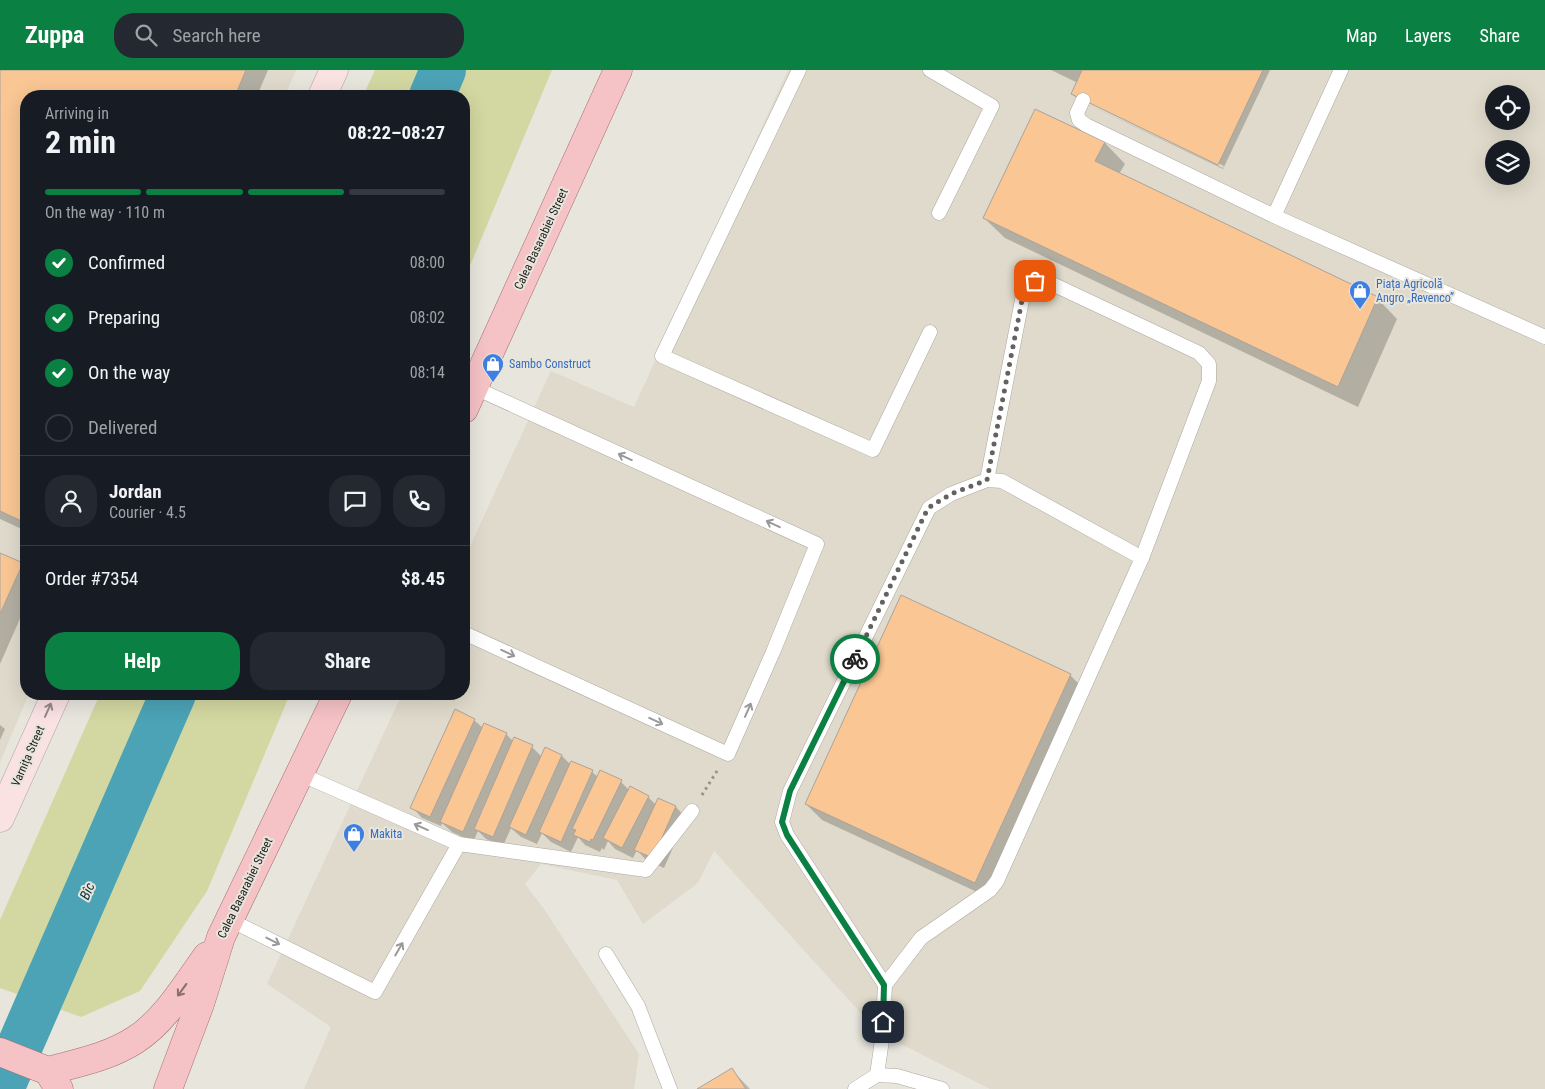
<!DOCTYPE html>
<html lang="en">
<head>
<meta charset="utf-8">
<style>
	:root { --surface:#171b24; --page:#242831; --text:#f1f3f6; --muted:#9ea1a6; --line:#363941; --accent:#0b8043 }
	body { margin:0; font-family:"Roboto Condensed",sans-serif; background:var(--page); color:var(--text); height:100vh; display:flex; flex-direction:column; font-size:19px; white-space:nowrap }
	* { box-sizing:border-box; margin:0 }
	p { font-size:16px; color:var(--muted) }
	.icon { flex:none; width:28px; height:28px; fill:none; stroke:currentColor; stroke-width:2; stroke-linecap:round; stroke-linejoin:round }
	.map { position:relative; flex:1; overflow:hidden }
	.panel { position:absolute; left:20px; top:20px; width:450px; height:610px; display:flex; flex-direction:column; background:var(--surface); border-radius:20px; box-shadow:0 5px 20px #0002 }
	.panel>* { flex:none }
	.fabs { position:absolute; left:1485px; top:15px; display:grid; gap:10px }
	.fabs a { display:grid; place-items:center; width:45px; height:45px; border-radius:50%; background:var(--surface); box-shadow:0 5px 20px #0002; font-size:25px }
	.pin { position:absolute; display:grid; place-items:center; width:42px; height:42px; color:#fff; margin:-21px; border-radius:10px; box-shadow:0 2px 8px #0006 }
	.courier { position:absolute; display:grid; place-items:center; width:50px; height:50px; margin:-25px; border:4px solid #0b8043; border-radius:50%; background:#fff; color:#222; box-shadow:0 1px 6px #0007 }
	.head em { font-style:normal; font-weight:700 }
	.head div { display:flex; flex-direction:column-reverse }
	.head { display:flex; align-items:center; justify-content:space-between; height:85px; padding:0 25px }
	h1 { font-size:32px; font-weight:700; line-height:38px }
	.bar { display:grid; grid-template-columns:repeat(4,1fr); gap:8px 5px; align-content:center; height:60px; padding:0 25px }
	.bar i { height:6px; border-radius:4px; background:var(--line) }
	.bar .current { background:var(--accent) }
	.bar p { grid-column:span 4 }
	.line { display:flex; align-items:center; gap:12px; padding:0 25px; border-top:1px solid var(--line) }
	.line div { flex:1 }
	.round { display:grid; place-items:center; flex:none; width:52px; height:52px; border-radius:20px; background:var(--page) }
	ol { padding:0 25px; list-style:none }
	li { display:flex; align-items:center; gap:15px; height:55px }
	li p { margin-inline-start:auto }
	li .icon { padding:5px; border-radius:50%; background:var(--accent); color:#fff; stroke-width:4 }
	li:last-child { color:var(--muted) }
	li i { width:28px; height:28px; border:2px solid var(--line); border-radius:50% }
	.button { display:flex; gap:10px; margin-top:auto; padding:10px 25px }
	.button a { flex:1; height:58px; border-radius:20px; background:var(--accent); color:#fff; font-size:20px; font-weight:700; line-height:58px; text-align:center }
	.button a+a { background:var(--page); color:var(--text) }
	header { display:flex; align-items:center; gap:30px; box-sizing:border-box; height:70px; padding:0 25px; background:var(--accent); color:#fff }
	header strong { font-size:24px }
	nav { display:flex; gap:28px; margin-inline-start:auto; font-size:18px }
	.search { width:350px; height:45px; background:var(--page); display:flex; align-items:center; gap:12px; box-sizing:border-box; padding:0 18px; border-radius:20px; color:var(--muted); font-size:19px }
	.map>svg:first-child { display:block }
	.built { fill:#dfdacb; fill-rule:evenodd }
	.green { fill:#d3d7a1 }
	.shadow { fill:#0003 }
	.lines { fill:none; stroke-linecap:round; stroke-linejoin:round }
	.river { stroke:#4ca3b6; stroke-width:46 }
	.building { fill:#f9c694; stroke:#a9a39d }
	.lane-casing { stroke:#aba8a1; stroke-width:15 }
	.secondary-casing { stroke:#aba8a1; stroke-width:29 }
	.primary-casing { stroke:#a66e71; stroke-width:29 }
	.path { stroke:#93918b; stroke-width:3; stroke-dasharray:2.5 4; stroke-linecap:butt }
	.lane { stroke:#fff; stroke-width:14 }
	.secondary { stroke:#fae1e2; stroke-width:28 }
	.primary { stroke:#f5c2c6; stroke-width:28 }
	.oneway { stroke:#999998 }
	.oneway2 { stroke:#978888 }
	.oneway3 { stroke:#896f70 }
	.done { stroke:#64625e; stroke-width:5; stroke-dasharray:0 9 }
	.route { stroke:#0b8043; stroke-width:6 }
	.labels { text-anchor:middle; stroke-width:4; stroke-linejoin:round; paint-order:stroke }
	.street-label { font-size:12px; fill:#1d1c19; stroke:#e8e5dd }
	.shop-label { font-size:12px; fill:#366cbe; stroke:#e8e5dd; text-anchor:start }
	.water-label { font-size:14px; font-style:italic; fill:#053039; stroke:#e8e5dd }
</style>
</head>
<body>
<header>
<strong>Zuppa</strong>
<div class="search"><svg class="icon" aria-label="search" viewBox="0 0 24 24"><circle cx="10" cy="10" r="6"/><path d="M15 15l6 6"/></svg>Search here</div>
<nav><a>Map</a><a>Layers</a><a>Share</a></nav>
</header>
<div class="map">
<svg width="1545" height="1019" viewBox="0 0 1545 1019">
	<rect width="100%" height="100%" fill="#e8e5dd"/>
	<g class="built">
		<path d="M0 0H296L285 26H26V624H29L0 692Z"/>
		<path d="M788 0H1545V1019H990L899 973 867 950 714 781 698 813 643 854 617 810 541 794 525 814 544 839 639 984 634 1019H304L331 957 267 914 402 624H464V489L551 301 634 337ZM1494 24H1521V51H1494ZM1494 79H1521V106H1494Z"/>
	</g>
	<g class="green">
		<path d="M375 0H552L464 210V26H363Z"/>
		<path d="M100 624H290L207 821 140 921 81 947 0 918V850Z"/>
	</g>
	<g class="shadow">
		<path d="M0 0H268L257 26H26V461L0 449Z"/>
		<path d="M1051 0H1270L1223 99 1077 29 1223 98 1224 96 1077 26V28L1072 24 1078 13Z"/>
		<path d="M1036 40 1105 73 1125 94 1119 104 1377 228 1397 249 1358 337 1005 168 984 148Z"/>
		<path d="M0 484 22 494 26 499V535L0 594Z"/>
		<path d="M1070 605 1086 621 990 828 822 750 806 734Z"/>
		<path d="M474 650 483 658 506 664 514 672 532 677 542 687 562 686 571 695 592 702 598 707 621 712 629 720 648 727 656 735 658 729 676 737 686 748 664 798 646 790 637 780 633 788 615 779 608 771 604 780 602 778 600 782 585 775 578 767 571 782 551 772 542 763 537 774 521 767 511 758 503 776 486 769 478 761 473 772 452 762 442 753 441 756 422 748 412 737Z"/>
		<path d="M0 655 5 659 0 670Z"/>
		<path d="M732 1000 750 1019H700Z"/>
	</g>
	<g class="lines">
		<g class="river">
			<path d="M432 26 443 0"/>
			<path d="M1 1019 173 624"/>
		</g>
	</g>
	<g class="building">
		<path d="M0 0H246L235 26H26V453L0 441Z"/>
		<path d="M1082 0H1263L1218 95 1071 24Z"/>
		<path d="M1035 39 1105 72 1095 91 1378 227 1338 317 983 148Z"/>
		<path d="M0 483 23 493 0 544Z"/>
		<path d="M901 525 1071 604 975 813 805 734Z"/>
		<path d="M455 639 475 649 430 747 410 738Z"/>
		<path d="M484 653 507 663 463 762 440 752Z"/>
		<path d="M514 667 533 675 493 767 474 759Z"/>
		<path d="M545 677 562 685 526 765 509 757Z"/>
		<path d="M571 691 593 700 561 772 539 762Z"/>
		<path d="M600 700 622 710 593 770 591 769 590 772 573 765 576 760 572 759Z"/>
		<path d="M630 716 649 726 622 778 603 768Z"/>
		<path d="M658 728 676 736 653 788 634 780Z"/>
		<path d="M732 998 746 1019H697Z"/>
	</g>
	<g class="lines">
		<g class="lane-casing">
			<g id="lane">
				<path d="M799 0 662 286 873 380 930 262"/>
				<path d="M930 0 992 36 939 143"/>
				<path d="M1083 30 1077 43 1079 50 1086 55 1274 146 1341 0"/>
				<path d="M1274 146 1545 267"/>
				<path d="M464 563 728 684 773 582 817 474 473 317"/>
				<path d="M459 774 646 800 692 741"/>
				<path d="M230 850 375 922 459 774 300 704"/>
				<path d="M606 884 638 936 670 1019"/>
				<path d="M885 915 787 765 782 752 790 721 929 438 951 424 987 410 1002 411 1142 488"/>
				<path d="M877 1005 882 970 885 915 921 868 990 820 997 811 1142 488 1209 311V294L1199 283 1046 211H1035L1024 220 987 410"/>
				<path d="M855 1019 877 1005 897 1006 942 1019"/>
			</g>
		</g>
		<g class="secondary-casing">
			<g id="secondary">
				<path d="M322 26 334 0"/>
				<path d="M0 748 56 624"/>
			</g>
		</g>
		<g class="primary-casing">
			<g id="primary">
				<path d="M464 339 618 0"/>
				<path d="M0 982 48 1001 59 1019"/>
				<path d="M48 1001C77 993 109 987 135 970 165 951 186 915 207 886"/>
				<path d="M168 1019 200 934 221 867 338 624"/>
			</g>
		</g>
		<path class="path" d="M702 725 717 701"/>
		<use href="#lane" class="lane"/>
		<use href="#secondary" class="secondary"/>
		<use href="#primary" class="primary"/>
	</g>
	<defs><path id="oneway-shaft" d="M-6 0H5M1.5-3L5.5 0L1.5 3" fill="none" stroke-width="1.6" stroke-linecap="round" stroke-linejoin="round" transform="scale(1.25)"/></defs>
	<g class="oneway">
		<use href="#oneway-shaft" transform="translate(625 387) rotate(-155)"/>
		<use href="#oneway-shaft" transform="translate(773 454) rotate(-155)"/>
		<use href="#oneway-shaft" transform="translate(508 583) rotate(25)"/>
		<use href="#oneway-shaft" transform="translate(748 640) rotate(-66)"/>
		<use href="#oneway-shaft" transform="translate(656 651) rotate(25)"/>
		<use href="#oneway-shaft" transform="translate(421 757) rotate(-156)"/>
		<use href="#oneway-shaft" transform="translate(273 871) rotate(27)"/>
		<use href="#oneway-shaft" transform="translate(399 879) rotate(-60)"/>
	</g>
	<use class="oneway2" href="#oneway-shaft" transform="translate(48 640) rotate(-66)"/>
	<use class="oneway3" href="#oneway-shaft" transform="translate(182 920) rotate(126)"/>
	<g class="lines">
		<path class="done" d="M855 589 928 438 951 424 987 410 1024 220 1035 211"/>
		<path class="route" d="M855 589 790 721 782 752 787 765 884 915 883 952"/>
	</g>
	<defs>
		<g id="shop-pin" transform="scale(1.125)"><path d="M0 17L-7.5 6A9.5 9.5 0 1 1 7.5 6Z" fill="#3f7fe0" stroke="#e8e5dd"/><path d="M-5-2.5h2.3a2.7 3.5 0 0 1 5.4 0H5L5.5 6h-11ZM-1.5-2.5h3a1.5 2.3 0 0 0-3 0Z" fill="#fff"/></g>
	</defs>
	<g fill-rule="evenodd">
		<use href="#shop-pin" x="1360" y="221"/>
		<use href="#shop-pin" x="493" y="294"/>
		<use href="#shop-pin" x="354" y="764"/>
	</g>
	<g class="labels">
		<g class="street-label">
			<text transform="translate(541 169) rotate(-65)" y="4">Calea Basarabiei Street</text>
			<text transform="translate(28 686) rotate(-66)" y="4">Varnița Street</text>
			<text transform="translate(245 818) rotate(-64)" y="4">Calea Basarabiei Street</text>
		</g>
		<g class="shop-label">
			<text x="1376" y="218">Piața Agricolă<tspan x="1376" dy="14">Angro „Revenco”</tspan></text>
			<text x="509" y="298">Sambo Construct</text>
			<text x="370" y="768">Makita</text>
		</g>
		<g class="water-label">
			<text transform="translate(87 821) rotate(-67)" y="5">Bîc</text>
		</g>
	</g>
</svg>
<div class="fabs">
<a><svg class="icon" aria-label="locate" viewBox="0 0 24 24"><circle cx="12" cy="12" r="6"/><path d="M12 2v4M12 18v4M2 12h4M18 12h4"/></svg></a>
<a><svg class="icon" aria-label="layers" viewBox="0 0 24 24"><path d="M12 4l9 5-9 5-9-5zM3 14l9 5 9-5"/></svg></a>
</div>
<div class="pin" style="left:1035px;top:211px;background:#ea580c"><svg class="icon" aria-label="bag" viewBox="0 0 24 24"><path d="M5 8h14l-1 12H6zM9 8a3 3 0 0 1 6 0"/></svg></div>
<div class="pin" style="left:883px;top:952px;background:#1f2937"><svg class="icon" aria-label="home" viewBox="0 0 24 24"><path d="M3 11l9-7 9 7M6 9v11h12V9"/></svg></div>
<div class="courier" style="left:855px;top:589px"><svg class="icon" aria-label="bike" viewBox="0 0 24 24"><circle cx="6" cy="16" r="4"/><circle cx="18" cy="16" r="4"/><path d="M6 16l4-8h5l3 8M10 8l3 8H6M13 5h3"/></svg></div>
<section class="panel">
<div class="head"><div><h1>2 min</h1><p>Arriving in</p></div><em>08:22–08:27</em></div>
<div class="bar"><i class="current"></i><i class="current"></i><i class="current"></i><i></i><p>On the way · 110 m</p></div>
<ol>
<li><svg class="icon" aria-label="check" viewBox="0 0 24 24"><path d="M5 12l5 5 9-10"/></svg>Confirmed<p>08:00</p></li>
<li><svg class="icon" aria-label="check" viewBox="0 0 24 24"><path d="M5 12l5 5 9-10"/></svg>Preparing<p>08:02</p></li>
<li><svg class="icon" aria-label="check" viewBox="0 0 24 24"><path d="M5 12l5 5 9-10"/></svg>On the way<p>08:14</p></li>
<li><i></i>Delivered</li>
</ol>
<div class="line" style="height:90px"><a class="round"><svg class="icon" aria-label="person" viewBox="0 0 24 24"><circle cx="12" cy="8" r="4"/><path d="M4 21q1-7 8-7t8 7"/></svg></a><div><b>Jordan</b><p>Courier · 4.5</p></div><a class="round"><svg class="icon" aria-label="chat" viewBox="0 0 24 24"><path d="M4 5h16v11H9l-5 4z"/></svg></a><a class="round"><svg class="icon" aria-label="phone" viewBox="0 0 24 24"><path d="M5 4h4l2 5-3 2q2 4 5 5l2-3 5 2v4C11 20 4 13 5 4z"/></svg></a></div>
<div class="line" style="height:65px"><div>Order #7354</div><b>$8.45</b></div>
<div class="button"><a>Help</a><a>Share</a></div>
</section>
</div>
</body>
</html>
